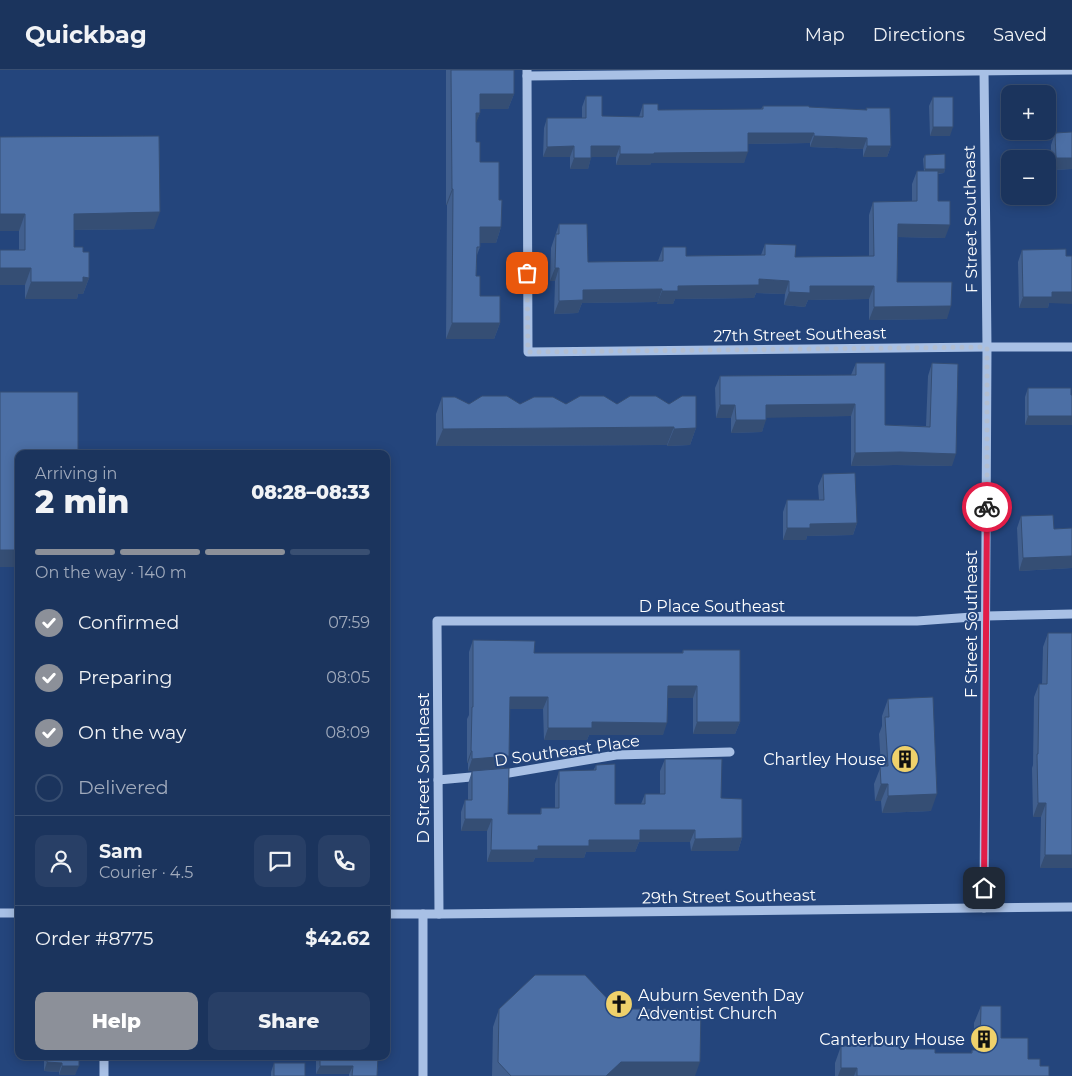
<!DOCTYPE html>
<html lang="en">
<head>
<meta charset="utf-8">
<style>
	:root { --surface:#1b345d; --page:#283f66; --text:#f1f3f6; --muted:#a0aabc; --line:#394f72; --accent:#8c9099 }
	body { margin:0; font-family:Montserrat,sans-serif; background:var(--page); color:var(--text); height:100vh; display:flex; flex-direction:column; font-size:19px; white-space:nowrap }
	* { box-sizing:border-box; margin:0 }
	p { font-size:16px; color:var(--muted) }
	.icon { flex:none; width:28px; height:28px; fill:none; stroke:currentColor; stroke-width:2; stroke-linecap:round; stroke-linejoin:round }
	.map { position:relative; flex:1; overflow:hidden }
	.drawer { position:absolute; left:15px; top:380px; width:375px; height:610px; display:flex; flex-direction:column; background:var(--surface); border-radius:10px; box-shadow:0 2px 12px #0003,0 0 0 1px var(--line) }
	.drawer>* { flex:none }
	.tools { position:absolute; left:1001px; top:15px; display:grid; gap:10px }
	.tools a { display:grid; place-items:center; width:55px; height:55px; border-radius:10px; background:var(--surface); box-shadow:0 2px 12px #0003,0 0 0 1px var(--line); font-size:25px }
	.pin { position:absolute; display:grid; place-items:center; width:42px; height:42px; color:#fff; margin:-21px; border-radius:10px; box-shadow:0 2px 8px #0006 }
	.courier { position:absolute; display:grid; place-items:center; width:50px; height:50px; margin:-25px; border:4px solid #e11d48; border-radius:50%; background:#fff; color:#222; box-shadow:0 1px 6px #0007 }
	.headline em { font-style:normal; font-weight:800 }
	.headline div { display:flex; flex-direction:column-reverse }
	.headline { display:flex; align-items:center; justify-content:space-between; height:85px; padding:0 20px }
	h1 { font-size:32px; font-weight:800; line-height:38px }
	.bar { display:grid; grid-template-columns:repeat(4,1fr); gap:8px 5px; align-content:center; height:60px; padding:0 20px }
	.bar i { height:6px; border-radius:4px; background:var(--line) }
	.bar .on { background:var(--accent) }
	.bar p { grid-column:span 4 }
	.line { display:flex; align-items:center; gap:12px; padding:0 20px; border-top:1px solid var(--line) }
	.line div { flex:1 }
	.round { display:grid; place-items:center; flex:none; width:52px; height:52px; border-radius:10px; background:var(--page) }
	ol { padding:0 20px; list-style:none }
	li { display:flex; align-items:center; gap:15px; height:55px }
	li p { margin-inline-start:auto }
	li .icon { padding:5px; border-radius:50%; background:var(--accent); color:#fff; stroke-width:4 }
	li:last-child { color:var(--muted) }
	li i { width:28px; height:28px; border:2px solid var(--line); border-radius:50% }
	.primary-button { display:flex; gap:10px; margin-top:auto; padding:10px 20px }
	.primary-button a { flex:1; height:58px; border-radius:10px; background:var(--accent); color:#fff; font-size:20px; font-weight:800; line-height:58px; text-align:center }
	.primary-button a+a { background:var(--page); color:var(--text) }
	header { display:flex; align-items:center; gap:30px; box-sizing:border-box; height:70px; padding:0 25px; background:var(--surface); border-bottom:1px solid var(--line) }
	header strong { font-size:24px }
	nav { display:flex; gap:28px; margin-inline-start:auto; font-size:18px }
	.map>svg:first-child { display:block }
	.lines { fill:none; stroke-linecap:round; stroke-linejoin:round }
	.minor { stroke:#a8c0e5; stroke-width:9 }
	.wall { fill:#415f8e }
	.shaded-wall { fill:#354e74 }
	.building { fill:#4c6fa5; stroke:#354e74 }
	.done { stroke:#b2bed1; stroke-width:5; stroke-dasharray:0 9 }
	.route { stroke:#e11d48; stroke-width:6 }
	.labels { text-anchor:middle; stroke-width:4; stroke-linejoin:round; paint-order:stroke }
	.street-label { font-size:16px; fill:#fff; stroke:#24457c }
	.poi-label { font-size:16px; fill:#fff; stroke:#24457c; text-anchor:end }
</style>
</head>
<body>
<header>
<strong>Quickbag</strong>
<nav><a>Map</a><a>Directions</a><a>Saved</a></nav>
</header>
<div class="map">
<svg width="1072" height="1006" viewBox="0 0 1072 1006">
	<rect width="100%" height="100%" fill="#24457c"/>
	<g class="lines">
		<g class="minor">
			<path d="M527 0 528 282 987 277H1072"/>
			<path d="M984 0 987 277 984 838"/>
			<path d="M527 6 1072 0"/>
			<path d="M498 705 616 685 730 682"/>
			<path d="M438 710 482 706"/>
			<path d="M0 843H19"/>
			<path d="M386 844H439L1072 837"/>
			<path d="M439 844 437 551H917L986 546 1072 544"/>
			<path d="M104 1006V986"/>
			<path d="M423 1006V844"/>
		</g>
	</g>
	<g class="wall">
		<path d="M446 0H514V24L508 39H480V43L476 52V72L480 92 499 130 501 157 496 173H480V177L477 185 476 206 480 226 500 253 494 269H446L447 135H446Z"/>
		<path d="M586 26 602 46 639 47 643 34 658 40 761 39 763 36 866 40V38L891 76 887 87H863V79L810 77V73L748 74 744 93H651L650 95H616V87H591L588 99H570V87H543L544 58 547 48H582V37Z"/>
		<path d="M933 27 950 66H930L929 36Z"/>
		<path d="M1072 62V112V99L1051 100V75L1055 63Z"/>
		<path d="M0 67 154 159 74 160V177L83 182 89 208 83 224H78L77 229H25V215H0L19 180V161Z"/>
		<path d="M925 85 945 99 944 103 938 104V131L945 168 898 167 897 212 947 249 869 250V229L808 230 805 237 784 235 785 224 756 223 754 228 675 229 673 234H657L658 232 582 233 578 243 554 244 555 211H550L551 178 559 154 588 192 658 191 663 177 686 186 761 185 765 174 795 187 869 186V145L873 132 912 131V114L917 101H924L923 89Z"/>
		<path d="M1022 180 1049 233 1048 238H1019L1018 192Z"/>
		<path d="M856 293 885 355 926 356 928 306 932 293 952 396 895 395 851 396V346L766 347 762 362 731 363V348H716L715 318 720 306 851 305Z"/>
		<path d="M1028 318H1071L1025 355V327Z"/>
		<path d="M442 327 469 334H617L696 358 690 375 667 376V375L436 376V344Z"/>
		<path d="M823 404 857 453 853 465 807 466 806 470H783V442L787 430H819L818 416Z"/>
		<path d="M1021 446 1054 459 1072 458V504V498L1019 501 1017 458Z"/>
		<path d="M1048 563 1072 798H1040L1041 747H1033L1032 698 1033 695 1034 627 1039 614H1042L1043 577Z"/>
		<path d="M473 570 534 583H682L683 580 740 652 735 664H693V628H668L663 665H589L587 670H544L543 639H509L504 698 468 701V693H467V649L469 645V582Z"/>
		<path d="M888 629 931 741 882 743 881 731H875L874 714 881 696 879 664 882 656V646Z"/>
		<path d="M665 689 721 728 742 768 738 781H691L690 772H639L635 782H586L584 788H535L533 792H487V761H461V742L465 730H468V714L472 701 508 744H540L541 738H555V714L559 701H593L596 695 615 734H641L645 724H660V701Z"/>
		<path d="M981 936 1001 968 1028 989 1040 996 1049 1006H835V993L841 976H854L855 973 906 979 935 983H971L972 980H974V953Z"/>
		<path d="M499 939H617L695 1006H492L493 957Z"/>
		<path d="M44 986H79L75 1005H59V1002L44 1001Z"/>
		<path d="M316 986H378L377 1006H349V1004H316Z"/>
		<path d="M274 993 305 1006H271V1002Z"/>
	</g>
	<g class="shaded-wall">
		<path d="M480 24H514L508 39H474Z"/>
		<path d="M476 43H480L474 58Z"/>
		<path d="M933 57H953L950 66H930Z"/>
		<path d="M748 63H814L810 73 744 74Z"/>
		<path d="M814 66 867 68 863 79 810 77Z"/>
		<path d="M574 76 570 87H543L547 77Z"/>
		<path d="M591 76H620L616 87H588Z"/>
		<path d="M867 76H891L887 87H863Z"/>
		<path d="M748 82 744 93H651L650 95H616L620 84 654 83Z"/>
		<path d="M574 88H591L588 99H570Z"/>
		<path d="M1056 88H1072V99L1051 100Z"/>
		<path d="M925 99H945L944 103 924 104Z"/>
		<path d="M452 119H453L447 135H446Z"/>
		<path d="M160 142 154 159 68 160 74 144Z"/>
		<path d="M0 144H25L19 161H0Z"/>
		<path d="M898 154 950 155 945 168 893 167Z"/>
		<path d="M480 157H501L496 173H475Z"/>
		<path d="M0 198H31L25 215H0Z"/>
		<path d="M555 198H559L555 211H550Z"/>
		<path d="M83 207 89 208 83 224H78L77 229H25L31 212Z"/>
		<path d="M759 209 789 211 785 224 756 223 754 228 675 229 673 234H657L662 221 678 216Z"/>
		<path d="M810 216H874L869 229 808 230 805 237 784 235 789 222Z"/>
		<path d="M662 219 658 232 582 233 578 243 554 244 559 231 583 220Z"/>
		<path d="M1052 222H1072V234L1049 233 1048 238H1019L1023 227Z"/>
		<path d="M951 236 947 249 869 250 874 237Z"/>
		<path d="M452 253H500L494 269H446Z"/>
		<path d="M855 334 851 346 761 348 766 335Z"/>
		<path d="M720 335H735L731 348H716Z"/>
		<path d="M1028 346H1072V355H1025Z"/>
		<path d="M736 350H766L762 362 731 363Z"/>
		<path d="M674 357 667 375 436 376 443 359Z"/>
		<path d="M696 358 690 375 667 376 674 359Z"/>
		<path d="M900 382 956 384 952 396 895 395 851 396 855 383Z"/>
		<path d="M857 453 853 465 807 466 806 470H783L787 458 810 454Z"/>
		<rect x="0" y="480" width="19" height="17"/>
		<path d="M1072 486V498L1019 501 1023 488Z"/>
		<path d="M668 616H697L693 628H663Z"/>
		<path d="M510 627H548L543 639H505Z"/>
		<path d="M592 652 667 653 663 665H589L587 670H544L548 658Z"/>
		<path d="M697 652H740L735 664H693Z"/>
		<path d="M471 681H472L468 693H467Z"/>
		<path d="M509 686 504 698 468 701 472 689Z"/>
		<path d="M881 714H888L881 731H875Z"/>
		<path d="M937 724 931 741 882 743 888 726Z"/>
		<path d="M1038 733H1046L1041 747H1033Z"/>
		<path d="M465 749H492L487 761H461Z"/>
		<path d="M640 760H695L690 772H639L635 782H586L584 788H535L533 792H487L491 780 538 776Z"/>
		<path d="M742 768 738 781H691L695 769Z"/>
		<path d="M1045 785H1072V798H1040Z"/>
		<path d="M47 992 62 993 59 1002 44 1001Z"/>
		<path d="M621 992H700L695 1006H606Z"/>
		<path d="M62 996H79L75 1005H59Z"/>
		<path d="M320 996H353L349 1004H316Z"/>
		<path d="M841 998H857L854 1006H838Z"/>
	</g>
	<g class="building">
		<path d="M451 0H514V24H480V43H476V72H480V92H499V130H502L501 157H480V177H477L476 206H480V226H500V253H452L453 119H452Z"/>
		<path d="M586 26H602V46L643 47V34H658V40L763 39V36H809V37L867 40 866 38H890L891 76H867V68L814 66V63H748V82L654 83V84H620V76H591V88H574V76L547 77V48H586Z"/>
		<rect x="933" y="27" width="20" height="30"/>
		<path d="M1072 62V88H1056L1055 63Z"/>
		<path d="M159 66 160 142 74 144V177H83V182H89V208L83 207V212H31V198H0V180H25V144H0V67Z"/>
		<path d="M945 84V99H925V85Z"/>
		<path d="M917 101H938V131H950V155L898 154 897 212H952L951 236 874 237V216H810V223L789 222V211L759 209V215L678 216V221H662V219L583 220V230L559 231V198H555L556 164H559V154H587L588 192 663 191V177H686V186L765 185V174L796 175 795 187 874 186 873 132 917 131Z"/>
		<path d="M1066 179V186H1072V222H1052V227H1023L1022 180Z"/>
		<path d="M856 293H885V355L930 357 932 293 958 294 956 384 900 382 855 383V334L766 335V350H736L735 335H720V306L856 305Z"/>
		<path d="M1028 318H1071V325H1072V346H1028Z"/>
		<path d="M0 322H78V384H19V480H0Z"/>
		<path d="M482 326H507L520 334 534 327H553L566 334 580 326H604L617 334 630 326H656L669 334 682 326H696V358L674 359V357L443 359 442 327H455L469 334Z"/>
		<path d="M855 403 857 453 810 454V458H787V430H824L823 404Z"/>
		<path d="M1053 445 1054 459 1072 458V486L1023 488 1021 446Z"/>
		<path d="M1048 563H1072V785H1045L1046 733H1038L1037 684H1038L1039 614H1047Z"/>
		<path d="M473 570 535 571 534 583H683V580H740V652H697V616H668L667 653 592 652V658H548V627H510L509 686 472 689V681H471L472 637H473Z"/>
		<path d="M933 627 937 724 888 726V714H881L880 696H888L885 647H889L888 629Z"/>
		<path d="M665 689H722L721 728 742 729V768L695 769V760H640V770H589V776H538V780H491L492 749H465V730H472V701L509 698 508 744H541V738H559V701L596 700V695L615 694V734H645V724H665Z"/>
		<path d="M535 905H585L617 939H701L700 992H621L606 1006H511L498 992 499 939Z"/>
		<path d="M981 936H1001V968H1028V989H1040V996H1049V1006H857V998H841V976H855V973L907 974 906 979H935V983H972V980H980Z"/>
		<path d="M47 986H79V996H62V993L47 992Z"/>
		<path d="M320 986H378L377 1006H352L353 996H320Z"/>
		<rect x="274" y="993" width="31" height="13"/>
	</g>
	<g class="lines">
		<path class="done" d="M527 203 528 282 987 277V437"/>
		<path class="route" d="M984 818 987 437"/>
	</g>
	<defs>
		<g id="building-disc" transform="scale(1.4375)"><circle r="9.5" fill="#efd16b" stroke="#24457c"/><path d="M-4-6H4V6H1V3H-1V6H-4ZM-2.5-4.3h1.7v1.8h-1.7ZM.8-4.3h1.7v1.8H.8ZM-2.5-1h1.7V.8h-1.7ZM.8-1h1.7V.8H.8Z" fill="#111"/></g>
		<g id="church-disc" transform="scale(1.4375)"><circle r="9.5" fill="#efd16b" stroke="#24457c"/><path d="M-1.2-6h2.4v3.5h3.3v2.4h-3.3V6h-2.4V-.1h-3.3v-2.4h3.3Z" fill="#111"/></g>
	</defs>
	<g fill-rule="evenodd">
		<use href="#building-disc" x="905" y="689"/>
		<use href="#church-disc" x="619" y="934"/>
		<use href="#building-disc" x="984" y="969"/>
	</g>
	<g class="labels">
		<g class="street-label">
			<text transform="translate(970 149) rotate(-91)" y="6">F Street Southeast</text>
			<text transform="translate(800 264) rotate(-1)" y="6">27th Street Southeast</text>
			<text x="712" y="542">D Place Southeast</text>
			<text transform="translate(971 554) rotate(-90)" y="6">F Street Southeast</text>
			<text transform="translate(567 680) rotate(-8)" y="6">D Southeast Place</text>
			<text transform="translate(423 698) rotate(-90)" y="6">D Street Southeast</text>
			<text transform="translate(729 826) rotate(-1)" y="6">29th Street Southeast</text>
		</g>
		<g class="poi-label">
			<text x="886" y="695">Chartley House</text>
			<text x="638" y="931" text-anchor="start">Auburn Seventh Day<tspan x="638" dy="18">Adventist Church</tspan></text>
			<text x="965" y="975">Canterbury House</text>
		</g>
	</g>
</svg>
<div class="tools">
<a>+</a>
<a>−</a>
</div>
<div class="pin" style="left:527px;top:203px;background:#ea580c"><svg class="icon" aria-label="bag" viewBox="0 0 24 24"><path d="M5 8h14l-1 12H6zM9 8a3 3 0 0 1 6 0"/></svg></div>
<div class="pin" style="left:984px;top:818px;background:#1f2937"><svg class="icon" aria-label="home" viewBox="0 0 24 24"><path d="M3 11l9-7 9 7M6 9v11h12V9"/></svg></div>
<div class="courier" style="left:987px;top:437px"><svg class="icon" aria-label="bike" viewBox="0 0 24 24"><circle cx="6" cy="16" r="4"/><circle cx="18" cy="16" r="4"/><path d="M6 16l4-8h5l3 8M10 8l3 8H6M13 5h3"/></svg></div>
<section class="drawer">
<div class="headline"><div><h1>2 min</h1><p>Arriving in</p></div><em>08:28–08:33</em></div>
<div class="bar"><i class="on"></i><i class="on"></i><i class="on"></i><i></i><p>On the way · 140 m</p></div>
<ol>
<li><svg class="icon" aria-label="check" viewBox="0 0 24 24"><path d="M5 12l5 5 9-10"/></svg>Confirmed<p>07:59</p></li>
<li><svg class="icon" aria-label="check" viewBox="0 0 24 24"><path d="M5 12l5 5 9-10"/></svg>Preparing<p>08:05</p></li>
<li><svg class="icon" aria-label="check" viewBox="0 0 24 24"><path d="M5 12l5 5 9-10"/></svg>On the way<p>08:09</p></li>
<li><i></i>Delivered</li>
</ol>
<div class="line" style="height:90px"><a class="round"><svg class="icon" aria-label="person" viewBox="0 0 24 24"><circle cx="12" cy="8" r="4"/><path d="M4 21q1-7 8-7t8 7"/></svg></a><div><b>Sam</b><p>Courier · 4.5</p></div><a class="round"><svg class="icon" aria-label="chat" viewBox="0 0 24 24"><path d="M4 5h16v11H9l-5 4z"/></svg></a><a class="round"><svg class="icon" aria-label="phone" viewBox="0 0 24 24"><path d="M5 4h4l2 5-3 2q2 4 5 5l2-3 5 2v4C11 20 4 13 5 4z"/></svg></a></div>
<div class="line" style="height:65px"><div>Order #8775</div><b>$42.62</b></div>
<div class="primary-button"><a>Help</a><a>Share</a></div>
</section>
</div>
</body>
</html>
